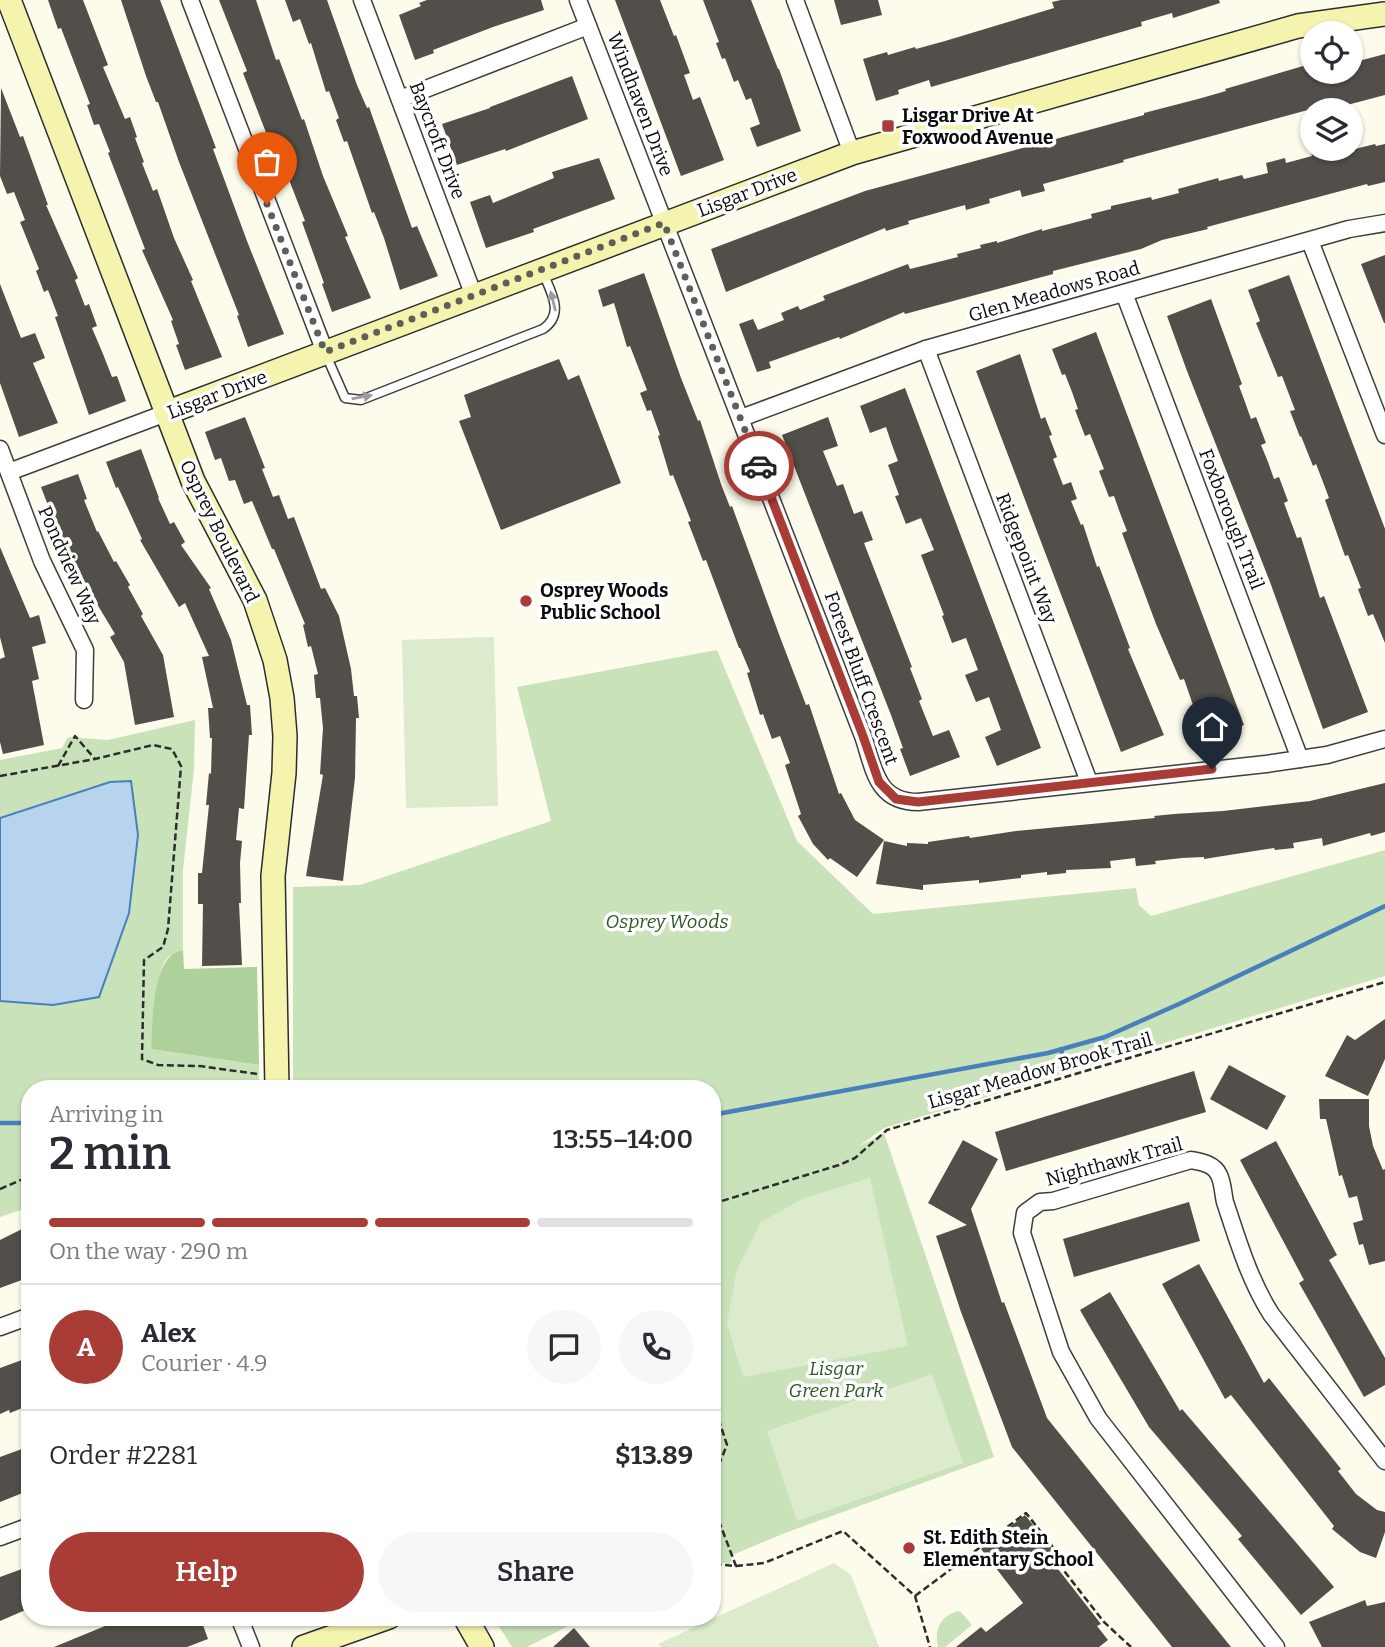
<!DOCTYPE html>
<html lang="en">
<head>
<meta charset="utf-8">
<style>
	:root { --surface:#fff; --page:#f7f7f7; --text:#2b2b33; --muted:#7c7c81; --line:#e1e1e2; --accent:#a93d36 }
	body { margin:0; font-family:Bitter,serif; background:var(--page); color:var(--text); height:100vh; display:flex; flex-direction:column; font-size:26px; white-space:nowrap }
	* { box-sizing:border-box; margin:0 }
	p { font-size:23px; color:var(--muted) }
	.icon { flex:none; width:38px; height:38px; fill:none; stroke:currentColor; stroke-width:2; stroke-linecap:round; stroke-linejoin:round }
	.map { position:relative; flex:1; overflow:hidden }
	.sheet { position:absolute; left:21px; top:1080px; width:700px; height:546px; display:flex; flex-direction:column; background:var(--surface); border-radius:28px; box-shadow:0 2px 5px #0004 }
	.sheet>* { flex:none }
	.buttons { position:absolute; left:1300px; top:21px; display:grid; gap:14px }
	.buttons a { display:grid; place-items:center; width:63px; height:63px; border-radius:50%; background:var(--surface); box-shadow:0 2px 5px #0004; font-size:35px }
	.pin { position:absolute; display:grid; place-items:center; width:60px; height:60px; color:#fff; margin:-72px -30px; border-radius:50% 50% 50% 0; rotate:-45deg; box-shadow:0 0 7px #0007 }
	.pin .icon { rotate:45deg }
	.courier { position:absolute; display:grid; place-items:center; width:70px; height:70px; margin:-35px; border:5px solid #a93d36; border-radius:50%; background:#fff; color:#222; box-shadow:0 2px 9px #0007 }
	.head em { font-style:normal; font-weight:600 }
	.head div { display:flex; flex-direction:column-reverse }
	.head { display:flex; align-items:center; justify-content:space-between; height:119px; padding:0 28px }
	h1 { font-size:46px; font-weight:600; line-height:52px }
	.bar { display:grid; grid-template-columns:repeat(4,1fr); gap:10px 7px; align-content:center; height:84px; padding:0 28px }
	.bar i { height:9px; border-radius:5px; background:var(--line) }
	.bar .active { background:var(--accent) }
	.bar p { grid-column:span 4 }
	.line { display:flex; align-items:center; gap:18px; padding:0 28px; border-top:2px solid var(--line) }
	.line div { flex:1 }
	.round { display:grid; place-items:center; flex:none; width:74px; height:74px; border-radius:37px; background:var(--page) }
	.button { display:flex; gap:14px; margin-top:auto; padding:14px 28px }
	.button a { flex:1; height:80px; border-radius:42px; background:var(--accent); color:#fff; font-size:28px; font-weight:600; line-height:80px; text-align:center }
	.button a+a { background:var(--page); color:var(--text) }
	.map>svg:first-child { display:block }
	.green { fill:#cae2ba }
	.forest { fill:#aed19b }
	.pitch { fill:#dcebcb }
	.water { fill:#b7d3ed; stroke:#4780bb; stroke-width:2 }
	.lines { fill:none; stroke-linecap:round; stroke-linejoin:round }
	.stream { stroke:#4780bb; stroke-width:4.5 }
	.building { fill:#524e49 }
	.lane-casing { stroke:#3e3e3e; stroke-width:11 }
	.street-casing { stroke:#3e3e3e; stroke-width:19 }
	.secondary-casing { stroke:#2d2d2d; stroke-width:26 }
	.path { stroke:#2d2d2d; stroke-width:2.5; stroke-dasharray:7 3.5; stroke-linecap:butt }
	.lane { stroke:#fff; stroke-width:8 }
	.street { stroke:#fff; stroke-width:16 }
	.secondary { stroke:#f4f4af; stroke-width:23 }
	.oneway { fill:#9d9d9d }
	.done { stroke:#5f5f5a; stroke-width:7; stroke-dasharray:0 12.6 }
	.route { stroke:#a93d36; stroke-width:9 }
	.poi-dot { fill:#a93d36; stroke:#fff; stroke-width:2.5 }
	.labels { text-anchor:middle; stroke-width:7; stroke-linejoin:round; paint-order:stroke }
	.street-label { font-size:19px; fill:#0b0b0b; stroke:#fff }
	.poi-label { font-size:19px; font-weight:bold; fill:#0b0b0b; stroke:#fff; text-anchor:start }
	.park-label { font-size:19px; font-style:italic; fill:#2a5a24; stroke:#fff }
</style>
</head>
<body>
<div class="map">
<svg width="1385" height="1647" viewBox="0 0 1385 1647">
	<rect width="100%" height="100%" fill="#fcfbec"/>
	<g class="green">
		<path d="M717 650 797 841 873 914 1136 888 1139 905 1151 916 1385 850V976L884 1128 858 1147 884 1133 994 1457 785 1533 730 1556 732 1561 729 1564 717 1562 712 1564V1088H293V887L360 885 551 821 517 687Z"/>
		<path d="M195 720 194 769 183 870V950C176 951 169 956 165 961 156 975 153 1031 151 1049L259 1065V1088H30V1207L0 1217V1001L53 1005 130 781 110 782 0 818V760L62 748 68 737 108 740Z"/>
		<path d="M958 1611 962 1613 972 1625 945 1647H938C934 1630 940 1616 958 1611Z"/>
		<path d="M493 1617H586L527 1647H512Z"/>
	</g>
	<path class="forest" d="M183 950 184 969 257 967 259 1065 151 1049C153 1024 151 954 183 950Z"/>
	<g class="pitch">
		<path d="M494 637 498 806 406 808 402 640Z"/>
		<path d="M870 1178 908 1346 743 1377 727 1323 737 1269 761 1222 804 1198Z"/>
		<path d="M932 1374 963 1463 797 1521 767 1431Z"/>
		<path d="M834 1563 851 1575 879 1647H661L658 1644Z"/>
	</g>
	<path class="water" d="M131 781 138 835 129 913 99 997 53 1005 0 1001V818L110 782Z"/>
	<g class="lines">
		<g class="stream">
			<path d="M1061 1049 1064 1063"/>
			<path d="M712 1115 1048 1053 1105 1037 1179 1004 1385 906"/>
			<path d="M0 1123H30"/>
		</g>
	</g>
	<g class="building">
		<path d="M48 0H83L108 65 103 67 125 119 130 117 137 137 135 138 144 162 142 163 153 191 157 189 174 238 193 280 191 281 222 357 185 370 176 345 179 344 171 321 173 320 142 250 145 249 108 153 110 152 99 124 94 125 87 105 90 104 61 28 58 29Z"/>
		<path d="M121 0H160L216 148 213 149 247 241 284 334 248 347 237 316 239 315 179 162 158 102H156L146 76Z"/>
		<path d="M219 0H256L276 60 279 59 302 120 304 119 323 176 348 236 345 237 371 298 332 312 322 284 324 283 302 222 305 221 281 159 277 161 265 130 243 73 247 71Z"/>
		<path d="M285 0H327L357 85 367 108 369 107 412 228 417 226 438 276 400 290 384 238 374 212 372 213 347 141 344 142 336 120 339 118 329 91 326 92 311 43 309 44 300 19 293 22Z"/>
		<path d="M427 0H541L544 10 493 27 433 50 434 53 415 60 399 15 421 6 419 3Z"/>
		<path d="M615 0H660L674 36 676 35 690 73 684 75 693 100 700 97 724 160 681 176Z"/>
		<path d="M703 0H751L778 69H779L801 131 757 147 750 128 760 124 751 98 746 100 738 80 734 82 725 58 722 59 716 43 719 42Z"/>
		<path d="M834 0H878L882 15 841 25Z"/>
		<path d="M1061 0H1219L1220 3 1173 18 1172 13 1141 22 1142 26 931 87 929 80 898 90 899 94 876 101 863 59 887 52 888 55 915 47 916 49 945 41 1054 8 1052 2Z"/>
		<path d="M1385 54V95L1347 105 1346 102 1319 110V107L1123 160 1124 162 1043 184 1045 191 1022 197 1020 190 989 199 990 203 966 210 965 205 908 221 909 224 886 231 885 228 726 292 711 249 865 191 1144 115V113L1198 99 1226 91 1225 89 1303 66 1312 64V72H1351V63Z"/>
		<path d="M572 76 588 119 506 151 505 149 457 165 442 124 490 108V107Z"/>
		<path d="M1 88 20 137 23 136 48 205H46L78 278 75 280 85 306 89 304 97 326 92 328 103 354 112 377 117 376 126 401 89 415 55 317 58 316 48 290 44 292 36 271 39 269 20 222 25 220 14 192 7 194 0 176Z"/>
		<path d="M1375 144 1376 146 1385 144V182L1368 186 1367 184 1296 203 1207 227 1208 229 1162 240 1141 249 1053 271V274L905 314 904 312 840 339 839 337 769 362 771 368 757 372 739 324 753 319 758 330 784 320 781 313 798 306 800 310 825 300 823 296 908 264 910 269 958 257 957 254 981 248 980 245 997 241V243L1042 229V231L1092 218 1091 214 1111 209V206L1151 197 1152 200 1179 193 1178 189 1218 178 1219 181 1242 175 1244 179 1268 173 1266 163 1285 158 1286 163 1312 156 1310 149H1355Z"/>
		<path d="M599 158 615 199 533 229 534 232 486 248 470 202 490 195 493 203 554 178 552 172Z"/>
		<path d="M1385 255V323H1384L1361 264Z"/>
		<path d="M644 273 681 378 698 421 700 420 721 484 730 507 732 506 780 637 806 705 809 704 839 794 841 793 855 820 884 840 857 877 830 858 828 860 813 844 798 816 801 814 785 765 790 763 780 736 772 739 763 714 760 715 747 673 750 672 740 648H739L706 560 703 561 695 540 688 522 691 521 673 475 670 476 658 436 660 435 651 410 647 411 640 393 647 390 630 346 627 347 614 303 603 307 598 290Z"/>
		<path d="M1289 275 1385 529V643L1373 614 1368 616 1358 589 1361 588 1348 555 1345 556 1325 500 1329 498 1323 482 1316 464 1313 466 1301 436 1300 437 1290 411 1295 410 1282 376 1278 377 1256 323 1260 321 1248 290Z"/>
		<path d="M0 284 21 338 35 333 45 358 33 363 58 423 19 437 0 383Z"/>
		<path d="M1211 299 1242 384 1239 386 1245 402 1251 419 1256 417 1266 443 1261 445 1268 462 1274 479 1279 477 1288 501 1284 503 1297 538 1301 537 1320 598 1324 596 1368 712 1323 729 1270 582 1187 371 1167 316Z"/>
		<path d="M1096 332 1244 725 1205 740 1184 679 1180 680 1156 624 1122 533 1127 531 1120 513 1114 496 1109 497 1099 471 1104 469 1090 434 1085 436 1075 410 1078 409 1072 392 1065 374 1062 375 1052 349Z"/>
		<path d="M1020 354 1041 419 1045 417 1052 435 1049 436 1057 457 1053 459 1063 485 1071 482 1077 499 1071 501 1081 525 1083 524 1097 567 1099 566 1107 587 1130 648 1128 649 1164 735 1121 752 976 371Z"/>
		<path d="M559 359 568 380 579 375 621 483 501 530 459 421 471 417 464 395Z"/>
		<path d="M905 388 1041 748 997 766 985 737 1001 730 989 697 976 702 965 675 978 670 966 638 952 643 942 616 944 615 921 555 934 550 927 533 921 518 906 524 895 496 899 495 888 465 898 461 892 445 886 427 870 433 860 406Z"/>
		<path d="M245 417 265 468 262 469 273 497 279 495 288 519 294 517 321 589 325 588 339 616 351 669 354 696H357L359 718H356L355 778 343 881 306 876 323 775 320 774 323 728 320 698H316L314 675 318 674 311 646 308 647 303 625 305 624 274 549H272L252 501 244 504 235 480 229 481 221 458 215 460 205 432Z"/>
		<path d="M828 417 838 446 823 451 837 486 843 484 854 514 862 511 873 540 864 543 912 667 910 668 922 699 919 701 933 736 949 730 960 757 910 776 900 749 903 748 891 715 782 435Z"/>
		<path d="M141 449 159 498H158L170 524 174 522 185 542 181 545 211 588 209 589 231 640 247 705H250L252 735H249L244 809 239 808 236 840 242 841 240 863 241 903H239L242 965 202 966 203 904H198V873H202L209 805H206L209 773 211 774 212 738H210L208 708H213L202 657 209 656 185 603 179 607 140 540 142 539 118 487 116 488 106 462Z"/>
		<path d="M78 474 87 499 84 500 97 532 98 531 114 562 116 561 130 585 128 587 143 614 141 616 163 655 174 717 135 725 124 662 110 637 115 634 97 604 92 607 78 582 82 580 62 542 41 487Z"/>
		<path d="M0 547 30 618 39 615 46 643 32 647 39 679 32 681 44 745 3 754 0 742V659L5 657 0 637Z"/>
		<path d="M1385 783V832L1371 836 1370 833 1323 846 1322 838 1293 843 1294 848 1275 850 1274 848 1204 859V857L1182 858 1155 861 1156 864 1136 866 1135 858 1110 861 1111 868 1066 870V873L1047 875V872L1021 875V878L979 883V880L923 885V890L876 884 884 841 907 846V843L928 844V842L969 836 970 838 1016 831 1155 818 1154 816 1174 814 1223 811 1310 801Z"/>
		<path d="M1385 1019V1059L1368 1096 1325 1076 1347 1035 1355 1040Z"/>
		<path d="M1229 1065 1286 1096 1267 1130 1210 1099Z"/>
		<path d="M1194 1071 1206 1112 1006 1171 995 1132Z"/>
		<path d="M1319 1099H1369V1126L1373 1146 1383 1170 1385 1169V1261L1369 1265 1363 1244 1359 1245 1353 1223 1363 1220 1357 1196 1349 1198 1342 1175 1339 1176 1326 1119H1320Z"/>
		<path d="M963 1140 998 1159 971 1209 1002 1303 1004 1302 1047 1418 1231 1647H1172L1012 1447 961 1312 936 1236 967 1225 928 1203Z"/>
		<path d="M1276 1141 1337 1255 1329 1260 1385 1358V1385L1364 1397 1299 1283 1304 1280 1240 1160Z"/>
		<path d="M1189 1202 1200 1241 1074 1277 1063 1239Z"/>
		<path d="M30 1225V1277L0 1288V1240Z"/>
		<path d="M1199 1264 1264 1383 1269 1378 1341 1469 1338 1471 1356 1494 1377 1510 1385 1512V1532L1376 1558 1360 1552 1332 1529 1334 1526 1231 1395 1225 1399 1162 1284Z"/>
		<path d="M1110 1292 1180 1411 1182 1409 1334 1587 1301 1615 1238 1539 1242 1536 1149 1427 1088 1324 1080 1310Z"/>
		<path d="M30 1357V1405L10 1413 9 1410 0 1414V1368Z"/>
		<path d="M30 1446V1490L0 1502V1457Z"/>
		<path d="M1025 1515 1057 1555 1051 1560 1101 1624 1097 1626 1108 1640 1099 1647H956L981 1627 986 1632 1023 1603 981 1549Z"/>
		<path d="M30 1566V1608L0 1621V1577Z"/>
		<path d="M1365 1600 1367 1606 1385 1602V1647H1322L1309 1622Z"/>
		<path d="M127 1617H200L208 1639 187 1647H54Z"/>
		<path d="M574 1628 590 1647H553Z"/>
	</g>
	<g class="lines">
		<g class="lane-casing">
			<path id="lane" d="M326 355 345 398 361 400 543 329C565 314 551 292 543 273"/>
		</g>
		<g class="street-casing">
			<g id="street">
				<path d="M190 0 325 352"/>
				<path d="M362 0 474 296"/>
				<path d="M578 0 863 736C874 768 876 802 918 802L1266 764 1327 755 1385 739"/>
				<path d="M795 0 852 153"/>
				<path d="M400 99 588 26"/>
				<path d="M1310 241 1385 435"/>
				<path d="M1124 293 1300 759"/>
				<path d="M926 349 1089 782"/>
				<path d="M741 418 926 349 1349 229 1385 223"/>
				<path d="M0 449 42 561 85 650 84 700"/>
				<path d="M9 472 166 413"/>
				<path d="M0 1327 30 1316"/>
				<path d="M0 1537 30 1526"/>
				<path d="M239 1617 251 1647"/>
				<path d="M1276 1647 1098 1418 1061 1352 1022 1233 1025 1213 1040 1202 1053 1201 1191 1160C1202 1162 1214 1164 1219 1175 1223 1183 1223 1194 1225 1202 1238 1241 1249 1279 1271 1314L1385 1461"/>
			</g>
		</g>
		<g class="secondary-casing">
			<g id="secondary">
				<path d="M9 0 193 481 255 600 275 660 282 698 285 736 284 773 273 876 277 1088"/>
				<path d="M166 413 852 153 1298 26 1385 14"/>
				<path d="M465 1617 482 1647"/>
				<path d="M304 1647 389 1617"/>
			</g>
		</g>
		<g class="path">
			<path d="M58 766 75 736 95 759"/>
			<path d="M0 776 95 759 153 745 172 749 181 766 168 929 163 947 144 960 142 1059 158 1065 200 1066 257 1074"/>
			<path d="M0 1189 30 1176"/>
			<path d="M712 1204 839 1165 855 1158 887 1130 1385 982"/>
			<path d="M712 1399 727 1445 712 1481"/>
			<path d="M712 1490 717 1516 736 1566 712 1564"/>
			<path d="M736 1566 764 1563 843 1531 915 1596 930 1647"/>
			<path d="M915 1596 1026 1513 1059 1555 1061 1567 1104 1622 1131 1647"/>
		</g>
		<use href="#lane" class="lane"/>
		<use href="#street" class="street"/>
		<use href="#secondary" class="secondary"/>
	</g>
	<defs><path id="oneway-solid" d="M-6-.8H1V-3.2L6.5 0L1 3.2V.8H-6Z" transform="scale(1.75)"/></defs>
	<g class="oneway">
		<use href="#oneway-solid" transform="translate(553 301) rotate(-104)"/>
		<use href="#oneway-solid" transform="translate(362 397) rotate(-10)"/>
	</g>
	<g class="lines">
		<path class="done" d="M267 204 325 352 664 223 759 466"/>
		<path class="route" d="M759 466 863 736 879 782 896 799 918 802 1212 769"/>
	</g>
	<g class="poi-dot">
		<rect x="881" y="119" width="14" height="14" rx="3.5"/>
		<circle cx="526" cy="601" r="7"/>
		<circle cx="909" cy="1548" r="7"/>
	</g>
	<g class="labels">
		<g class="street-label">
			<text transform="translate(641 104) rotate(69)" y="7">Windhaven Drive</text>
			<text transform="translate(438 140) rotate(69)" y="7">Baycroft Drive</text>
			<text transform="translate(747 192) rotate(-21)" y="7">Lisgar Drive</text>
			<text transform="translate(1054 291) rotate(-16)" y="7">Glen Meadows Road</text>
			<text transform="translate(217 394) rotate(-21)" y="7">Lisgar Drive</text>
			<text transform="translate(1232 519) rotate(69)" y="7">Foxborough Trail</text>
			<text transform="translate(220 531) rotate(64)" y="7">Osprey Boulevard</text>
			<text transform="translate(1027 558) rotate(69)" y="7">Ridgepoint Way</text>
			<text transform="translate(70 565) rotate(66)" y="7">Pondview Way</text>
			<text transform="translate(862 678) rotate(70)" y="7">Forest Bluff Crescent</text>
			<text transform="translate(1040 1070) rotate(-16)" y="7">Lisgar Meadow Brook Trail</text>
			<text transform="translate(1114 1161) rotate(-15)" y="7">Nighthawk Trail</text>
		</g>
		<g class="poi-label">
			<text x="902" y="122">Lisgar Drive At<tspan x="902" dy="22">Foxwood Avenue</tspan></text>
			<text x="540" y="597">Osprey Woods<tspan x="540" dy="22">Public School</tspan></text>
			<text x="923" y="1544">St. Edith Stein<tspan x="923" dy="22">Elementary School</tspan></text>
		</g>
		<g class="park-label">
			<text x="667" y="928">Osprey Woods</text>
			<text x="836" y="1375">Lisgar<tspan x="836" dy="22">Green Park</tspan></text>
		</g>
	</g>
</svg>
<div class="buttons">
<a><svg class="icon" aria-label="locate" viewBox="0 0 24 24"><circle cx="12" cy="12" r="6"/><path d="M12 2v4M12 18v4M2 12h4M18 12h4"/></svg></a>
<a><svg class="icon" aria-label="layers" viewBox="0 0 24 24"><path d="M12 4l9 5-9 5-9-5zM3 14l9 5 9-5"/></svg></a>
</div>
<div class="pin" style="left:267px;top:204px;background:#ea580c"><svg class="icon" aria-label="bag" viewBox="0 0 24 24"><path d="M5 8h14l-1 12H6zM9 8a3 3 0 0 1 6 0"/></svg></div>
<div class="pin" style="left:1212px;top:769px;background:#1f2937"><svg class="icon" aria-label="home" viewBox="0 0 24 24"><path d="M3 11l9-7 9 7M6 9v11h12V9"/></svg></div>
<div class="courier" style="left:759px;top:466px"><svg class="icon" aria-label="car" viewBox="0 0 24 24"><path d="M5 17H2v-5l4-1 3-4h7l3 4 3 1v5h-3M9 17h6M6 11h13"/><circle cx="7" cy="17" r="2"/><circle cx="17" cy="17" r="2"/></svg></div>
<section class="sheet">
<div class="head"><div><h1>2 min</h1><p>Arriving in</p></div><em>13:55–14:00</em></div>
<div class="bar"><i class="active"></i><i class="active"></i><i class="active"></i><i></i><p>On the way · 290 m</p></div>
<div class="line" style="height:126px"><b class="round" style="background:var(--accent);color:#fff">A</b><div><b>Alex</b><p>Courier · 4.9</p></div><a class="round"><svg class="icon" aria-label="chat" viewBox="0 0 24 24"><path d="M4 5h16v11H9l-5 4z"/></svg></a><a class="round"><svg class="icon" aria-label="phone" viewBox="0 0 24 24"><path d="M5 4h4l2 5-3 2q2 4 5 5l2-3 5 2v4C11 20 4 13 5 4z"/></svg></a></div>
<div class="line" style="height:91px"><div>Order #2281</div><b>$13.89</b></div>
<div class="button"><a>Help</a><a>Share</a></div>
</section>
</div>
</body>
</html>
